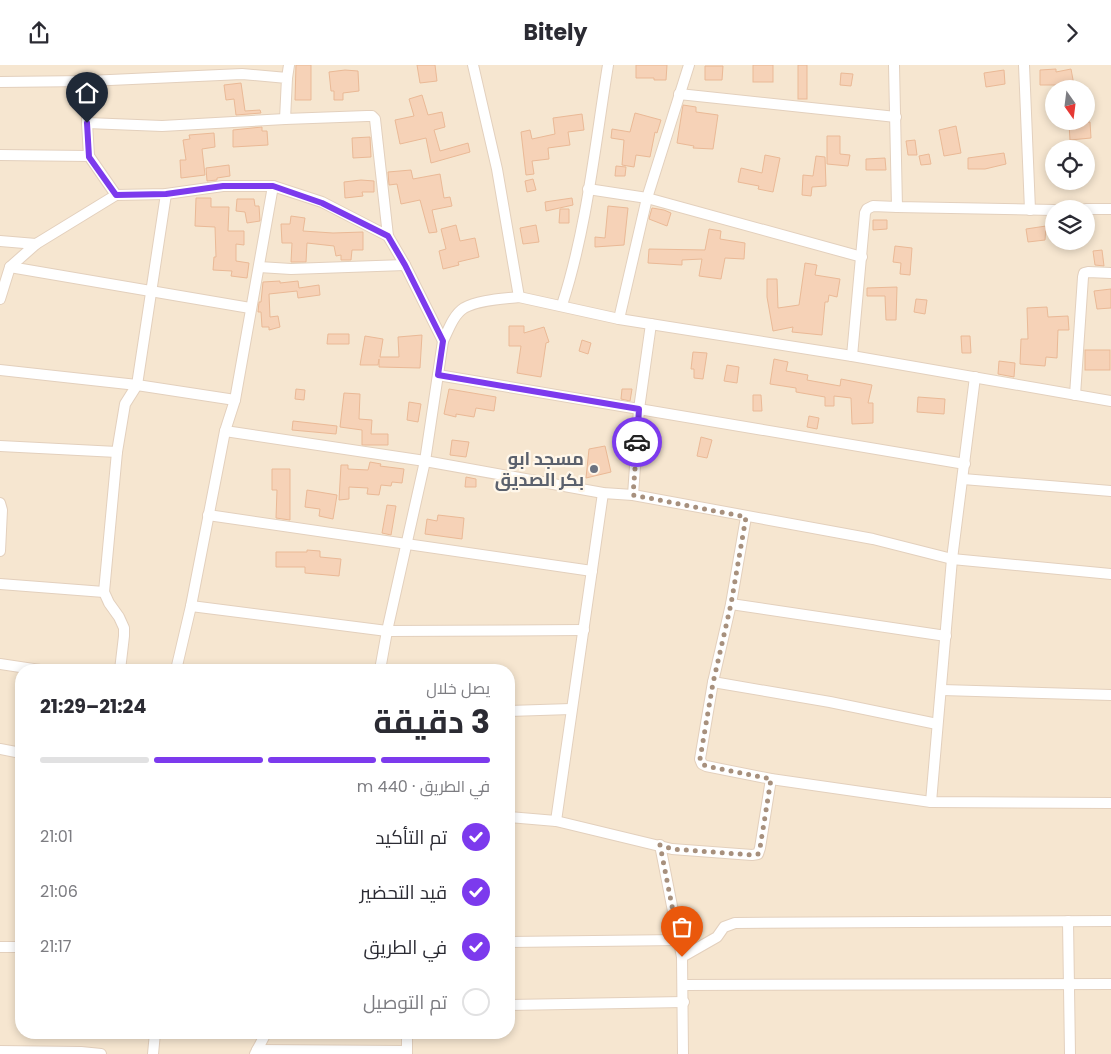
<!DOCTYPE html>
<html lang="ar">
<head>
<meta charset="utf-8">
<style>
	:root { --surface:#fff; --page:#f2f2f3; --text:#2b2b33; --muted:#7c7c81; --line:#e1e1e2; --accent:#7c3aed }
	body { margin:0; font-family:Poppins,Cairo,sans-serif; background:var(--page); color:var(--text); direction:rtl; height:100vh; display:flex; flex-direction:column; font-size:19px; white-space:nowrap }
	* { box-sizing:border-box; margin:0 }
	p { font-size:16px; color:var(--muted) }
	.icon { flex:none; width:28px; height:28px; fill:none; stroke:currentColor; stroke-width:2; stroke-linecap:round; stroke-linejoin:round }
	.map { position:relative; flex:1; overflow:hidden; direction:ltr }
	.drawer { position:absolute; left:15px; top:599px; width:500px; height:375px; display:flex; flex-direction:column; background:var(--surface); border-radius:20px; box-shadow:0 2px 8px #0003; direction:rtl }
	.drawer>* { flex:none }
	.needle { width:32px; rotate:166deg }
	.controls { position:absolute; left:1045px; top:15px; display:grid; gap:10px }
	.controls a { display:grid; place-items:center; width:50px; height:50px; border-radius:50%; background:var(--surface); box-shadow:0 2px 8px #0003; font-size:25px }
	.pin { position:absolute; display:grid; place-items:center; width:42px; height:42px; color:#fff; margin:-51px -21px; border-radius:50% 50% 50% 0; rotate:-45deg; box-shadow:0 0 5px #0007 }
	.pin .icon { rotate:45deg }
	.courier { position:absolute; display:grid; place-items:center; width:50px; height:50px; margin:-25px; border:4px solid #7c3aed; border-radius:50%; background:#fff; color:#222; box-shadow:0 1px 6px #0007 }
	.summary em { font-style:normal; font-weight:700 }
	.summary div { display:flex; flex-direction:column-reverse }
	.summary { display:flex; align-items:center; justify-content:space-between; height:85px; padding:0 25px }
	h1 { font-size:32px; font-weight:700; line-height:38px }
	.bar { display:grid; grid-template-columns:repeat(4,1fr); gap:8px 5px; align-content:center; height:60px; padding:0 25px }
	.bar i { height:6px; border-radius:4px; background:var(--line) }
	.bar .on { background:var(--accent) }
	.bar p { grid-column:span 4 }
	ol { padding:0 25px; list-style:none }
	li { display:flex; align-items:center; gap:15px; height:55px }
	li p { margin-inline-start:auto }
	li .icon { padding:5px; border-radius:50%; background:var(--accent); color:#fff; stroke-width:4 }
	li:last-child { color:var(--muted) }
	li i { width:28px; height:28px; border:2px solid var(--line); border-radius:50% }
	header { display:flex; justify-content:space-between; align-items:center; height:65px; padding:0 25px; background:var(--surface); font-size:22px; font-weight:700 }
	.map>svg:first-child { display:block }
	.residential { fill:#f6e6d0; fill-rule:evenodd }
	.building { fill:#f6d2b7; stroke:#eab996 }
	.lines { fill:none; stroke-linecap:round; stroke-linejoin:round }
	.street-casing { stroke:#e3d0bd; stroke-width:12 }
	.street { stroke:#fff; stroke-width:10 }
	.done { stroke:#a7907d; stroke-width:5; stroke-dasharray:0 9 }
	.route { stroke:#7c3aed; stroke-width:6 }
	.worship-dot { fill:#6b7280; stroke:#fff7ea; stroke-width:2 }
	.labels { text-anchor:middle; stroke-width:4.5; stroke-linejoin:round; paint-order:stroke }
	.worship-label { font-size:18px; font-weight:bold; fill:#5b616d; stroke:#fff7ea; text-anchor:end }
</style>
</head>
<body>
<header><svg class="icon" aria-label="forward" viewBox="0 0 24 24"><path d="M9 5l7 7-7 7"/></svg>Bitely<svg class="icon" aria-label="share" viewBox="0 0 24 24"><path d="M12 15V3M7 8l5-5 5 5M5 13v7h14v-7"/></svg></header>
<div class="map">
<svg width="1111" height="989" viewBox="0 0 1111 989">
	<rect width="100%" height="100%" fill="#fef4e2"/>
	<path class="residential" d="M0 0H1111V989H0ZM1054 24H1086V56H1054ZM1054 84H1086V116H1054ZM1054 144H1086V176H1054ZM21 605H509V968H21Z"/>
	<g class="building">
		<path d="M296 0H311V35H295Z"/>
		<path d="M417 0H435L437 16 420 18Z"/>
		<path d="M636 0H667L666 15H654V13H636Z"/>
		<rect x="753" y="0" width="20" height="17"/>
		<rect x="798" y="0" width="9" height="34"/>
		<path d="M705 1H723L722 15H705Z"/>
		<path d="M1056 4V7L1071 4 1074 20 1059 22V20H1040V5Z"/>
		<path d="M345 5 358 6 359 26 343 28V35H334V26H331L329 7Z"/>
		<path d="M1004 5 1005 19 986 22 984 8Z"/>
		<path d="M841 8 853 9 851 21 840 20Z"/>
		<path d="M241 18 245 46 260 45 261 48 236 50 234 34 226 35 224 20Z"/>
		<path d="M422 30 428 50 442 47 445 62 434 65 440 86 468 78 470 87 431 98 426 73 400 79 395 55 414 51 409 34Z"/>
		<path d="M683 40 696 42V47L718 50 713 84 693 83 694 81 677 78Z"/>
		<path d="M635 48 661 55 657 68 655 67 650 92 636 90 634 102 622 100 624 75 611 73 612 64 630 67Z"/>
		<path d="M582 49 584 65 568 67 570 80 548 83 549 94 532 96 534 109 526 110 521 67 530 65 532 74 555 69 553 53Z"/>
		<path d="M1090 57 1091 73 1070 75 1069 59Z"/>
		<path d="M956 61 961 88 944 91 939 65Z"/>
		<path d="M262 62V66H267L268 80 233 82V65Z"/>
		<path d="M214 68 215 82 202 84 205 110 181 113 180 95H186L183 75 190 74 189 70Z"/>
		<path d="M827 71H840V89L850 90 848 101 827 99Z"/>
		<path d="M370 72 371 92 353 93 352 73Z"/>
		<path d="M915 75 917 90H908L906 76Z"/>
		<path d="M1004 88 1006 99 985 104H968V93Z"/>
		<path d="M929 89 931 99 921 100 919 91Z"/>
		<path d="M765 90 780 93 773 127 758 124 759 121 738 117 741 103 762 108Z"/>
		<path d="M816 91 825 92 826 121 812 122 811 131 802 130 803 110 813 111Z"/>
		<path d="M885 93 886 105H866V94Z"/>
		<path d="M229 100 230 111 217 113V115L207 116 206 103Z"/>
		<path d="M616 101 626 102 625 111H615Z"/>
		<path d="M411 105 413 114 440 109 444 133 450 132 452 141 432 145 437 167 429 168 420 135 401 139 397 119 389 120 388 107Z"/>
		<path d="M533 114 536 125 527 127 525 116Z"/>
		<path d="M361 115 374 116V127H362L363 131 345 133 344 117Z"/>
		<path d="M196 133H211V142H229L228 166H244V180L236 179V196L249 198 247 213 231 211 232 206 213 205 214 192H216L215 162 195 161Z"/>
		<path d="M572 133 573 140 546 146 545 137Z"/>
		<path d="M237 134H254L255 141H259L260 156 247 158 245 147 236 146Z"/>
		<path d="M608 141 628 143 624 180 595 182V172L605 173Z"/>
		<path d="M652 143 664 145 671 148 667 161 649 154Z"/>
		<path d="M560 144H569V158H559Z"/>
		<path d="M291 151 305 153 303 166 333 168 363 167V185H352L351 195H341V190L336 191 334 181 307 178 306 197H291L292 178H282L281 159H290Z"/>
		<path d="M873 155H887V164L873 165Z"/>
		<path d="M456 160 460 176 475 173 479 192 458 197 459 200 443 204 439 186 446 184 441 164Z"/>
		<path d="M536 160 539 177 523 179 520 163Z"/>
		<path d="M1046 161 1045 175 1028 177 1026 164Z"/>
		<path d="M709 164 721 166 720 174 745 178 744 194 725 193 721 214 699 211 702 194 682 195V200L648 198 649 184 705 185Z"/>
		<path d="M895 181 912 183 910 210 900 209 901 198 893 197Z"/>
		<path d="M1102 185 1104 201 1095 200 1093 186Z"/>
		<path d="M805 198 817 200 815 210 840 214 837 232 829 230 828 237H825L822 270 792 267 793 262 773 266 767 232V214H777L778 243 799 240Z"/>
		<path d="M280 216V218L298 216 299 223 319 220 320 230 298 233 297 226 269 229 270 252 278 251 280 262 269 265V262H262L261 247H258L259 237H261L263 217Z"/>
		<path d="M897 222 896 255H886L885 231H867V223Z"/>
		<path d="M1111 224V243L1097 244 1094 226Z"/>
		<path d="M916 234 927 235 925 249 914 247Z"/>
		<path d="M1047 242 1048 252 1068 251 1069 265H1058L1057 293 1046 292 1045 301 1020 299 1021 274H1028L1027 243Z"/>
		<path d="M509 261H524V268L544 262 549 277 546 278 541 312 517 308 521 281H509Z"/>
		<path d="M328 269H349V279H327Z"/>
		<path d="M422 270 420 303 379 302V294L378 300H360L365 271 383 274 380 292H399L398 272Z"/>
		<path d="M961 271H970L971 288H962Z"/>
		<path d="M582 275 591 278 588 289 579 286Z"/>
		<rect x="1085" y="285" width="25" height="20"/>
		<path d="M693 287 707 288 703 314 694 313V304H691Z"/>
		<path d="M774 294 788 297 786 306 808 310 807 315 840 321 841 314 872 320 868 338H873V358L852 359 851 333 834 331V341H825V332L796 327V323L770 319Z"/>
		<path d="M999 296 1015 298 1014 312 998 309Z"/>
		<path d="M727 300 739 302 737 318 724 316Z"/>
		<path d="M296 324 305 325 304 335 295 334Z"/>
		<path d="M449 324 496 332 494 346 476 343 474 352 456 349V352L444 349Z"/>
		<path d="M622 324H632L630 336 621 334Z"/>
		<path d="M344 328 360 329 359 354 372 355 371 369H388V380H362V365L340 362Z"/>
		<path d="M753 330H761L762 346H753Z"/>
		<path d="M918 332 945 334 944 349 917 347Z"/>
		<path d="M409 337 421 339 418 357 407 355Z"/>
		<path d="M809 351 819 353 817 364 807 362Z"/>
		<path d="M293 356 337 361 336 369 292 365Z"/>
		<path d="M701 372 712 375 707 393 697 391Z"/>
		<path d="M452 375 469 377 466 392 450 390Z"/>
		<path d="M605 381 611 407 586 413 589 384Z"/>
		<path d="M370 397 381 399 380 401 404 404 402 418 392 417 391 421 381 420 379 430 367 429 368 423 349 422V434L339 435 341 400H348V404L368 405Z"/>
		<path d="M272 404H290V455L276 453 277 425H272Z"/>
		<path d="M466 412 476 414V422H465Z"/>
		<path d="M307 425 337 430 333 454 319 451 320 444 305 442Z"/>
		<path d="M387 440 396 441 391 470 382 468Z"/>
		<path d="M438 450 464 453 462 474 425 469 427 454 437 456Z"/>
		<path d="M307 485 320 486V492L341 494 339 511 305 508V502H276V487H307Z"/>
	</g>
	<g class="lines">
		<g class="street-casing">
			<g id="street">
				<path d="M473 0 497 104 519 232 619 254 852 291 1111 336"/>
				<path d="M894 0 897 142 1054 145"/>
				<path d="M1024 0 1030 145"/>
				<path d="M287 13 289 0"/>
				<path d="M88 16 87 58 89 91"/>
				<path d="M0 17 88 16 242 9 287 13 285 54 367 51H372L375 54 388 171"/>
				<path d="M679 29 896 52"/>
				<path d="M87 58 162 61 285 54"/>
				<path d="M0 90 89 91 116 130 166 129 223 121H273L322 137 388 171 405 200 443 276"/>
				<path d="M588 124 647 133 862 192"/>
				<path d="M1086 144H1111"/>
				<path d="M0 176 36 179 116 130"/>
				<path d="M36 179 10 202 250 243"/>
				<path d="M259 202 291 204 405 200"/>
				<path d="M0 234 10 202"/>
				<path d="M562 240C587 163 595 80 608 0"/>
				<path d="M619 254 647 133 689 0"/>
				<path d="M852 291 865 148 867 144 873 141 897 142"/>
				<path d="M0 305 137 320 235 335"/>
				<path d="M438 310 965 399"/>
				<path d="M1075 330 1083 212 1084 208 1088 207 1111 208"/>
				<path d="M225 366 425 396 603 428 633 430 873 474 952 494 1111 509"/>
				<path d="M0 381 117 387"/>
				<path d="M963 414 1111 426"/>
				<path d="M633 430 639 344 651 259"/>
				<path d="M0 438 2 445 0 486"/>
				<path d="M208 450 592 506"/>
				<path d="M746 452 731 539 713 617 700 694 702 699 706 701 771 714 931 737 1111 738"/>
				<path d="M0 519 104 527"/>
				<path d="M731 539 946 571"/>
				<path d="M191 541 387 566 584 565"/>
				<path d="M0 599 40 605"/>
				<path d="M120 605 124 571V563L119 552 109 538 104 527 117 387 125 339 137 320 166 129"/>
				<path d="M176 605 191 541 225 366 235 335 273 121"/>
				<path d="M380 605 387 566 425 396 443 276C448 266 453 250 464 243 478 235 503 234 519 232"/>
				<path d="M713 617 830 637 937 659"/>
				<path d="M942 625 1111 630"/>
				<path d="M509 646 571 644"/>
				<path d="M0 684 21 688"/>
				<path d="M931 737 952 494 975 312"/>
				<path d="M509 752 556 756 672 784 752 790 758 789 760 783 771 714"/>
				<path d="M556 756 603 428"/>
				<path d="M660 780 682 892 683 989"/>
				<path d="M1068 856 1070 989"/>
				<path d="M509 877 679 875"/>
				<path d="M0 882H21"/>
				<path d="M682 892 717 872 724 862 735 858 1111 856"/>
				<path d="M683 920 1111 919"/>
				<path d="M509 940 684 937"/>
				<path d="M407 968V989"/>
				<path d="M257 985 407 986"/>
				<path d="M0 986 81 987 101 989"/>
				<path d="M153 989 155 968"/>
				<path d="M255 989 266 968"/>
			</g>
		</g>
		<use href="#street" class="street"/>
	</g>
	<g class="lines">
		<path class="done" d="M637 377 633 430 746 452 731 539 713 618 700 694 702 699 706 701 771 714 760 783 758 789 752 790 672 784 660 780 682 892"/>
		<path class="route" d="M87 58 89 92 116 130 166 129 223 121H273L322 138 388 171 405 200 443 276 438 310 639 344 637 377"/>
	</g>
	<circle class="worship-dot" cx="594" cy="404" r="5"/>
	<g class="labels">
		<g class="worship-label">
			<text x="584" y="400">مسجد ابو<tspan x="584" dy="21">بكر الصديق</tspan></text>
		</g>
	</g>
</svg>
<div class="controls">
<a><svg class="needle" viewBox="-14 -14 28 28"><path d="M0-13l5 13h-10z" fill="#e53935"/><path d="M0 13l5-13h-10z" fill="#7c7c81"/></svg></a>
<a><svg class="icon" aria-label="locate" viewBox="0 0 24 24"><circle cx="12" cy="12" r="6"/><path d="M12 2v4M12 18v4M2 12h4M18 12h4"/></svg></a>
<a><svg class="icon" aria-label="layers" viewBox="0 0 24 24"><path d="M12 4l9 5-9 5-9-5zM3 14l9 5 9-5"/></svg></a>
</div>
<div class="pin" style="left:682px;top:892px;background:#ea580c"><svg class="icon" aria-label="bag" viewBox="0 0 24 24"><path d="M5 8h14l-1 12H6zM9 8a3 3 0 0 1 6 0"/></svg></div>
<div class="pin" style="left:87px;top:58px;background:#1f2937"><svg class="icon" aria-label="home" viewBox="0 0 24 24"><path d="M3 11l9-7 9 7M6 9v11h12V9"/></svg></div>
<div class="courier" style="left:637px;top:377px"><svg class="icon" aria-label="car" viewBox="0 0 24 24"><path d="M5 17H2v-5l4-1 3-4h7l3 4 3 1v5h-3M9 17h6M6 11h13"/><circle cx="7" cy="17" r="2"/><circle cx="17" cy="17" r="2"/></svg></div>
<section class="drawer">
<div class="summary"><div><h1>3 دقيقة</h1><p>يصل خلال</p></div><em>21:24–21:29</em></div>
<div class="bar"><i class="on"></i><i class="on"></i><i class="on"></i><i></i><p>في الطريق · 440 m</p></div>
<ol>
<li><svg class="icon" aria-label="check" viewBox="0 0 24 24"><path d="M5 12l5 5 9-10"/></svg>تم التأكيد<p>21:01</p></li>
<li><svg class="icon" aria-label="check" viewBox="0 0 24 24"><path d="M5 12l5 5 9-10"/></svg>قيد التحضير<p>21:06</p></li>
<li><svg class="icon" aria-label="check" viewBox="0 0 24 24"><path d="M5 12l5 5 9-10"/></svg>في الطريق<p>21:17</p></li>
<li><i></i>تم التوصيل</li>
</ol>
</section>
</div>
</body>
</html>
